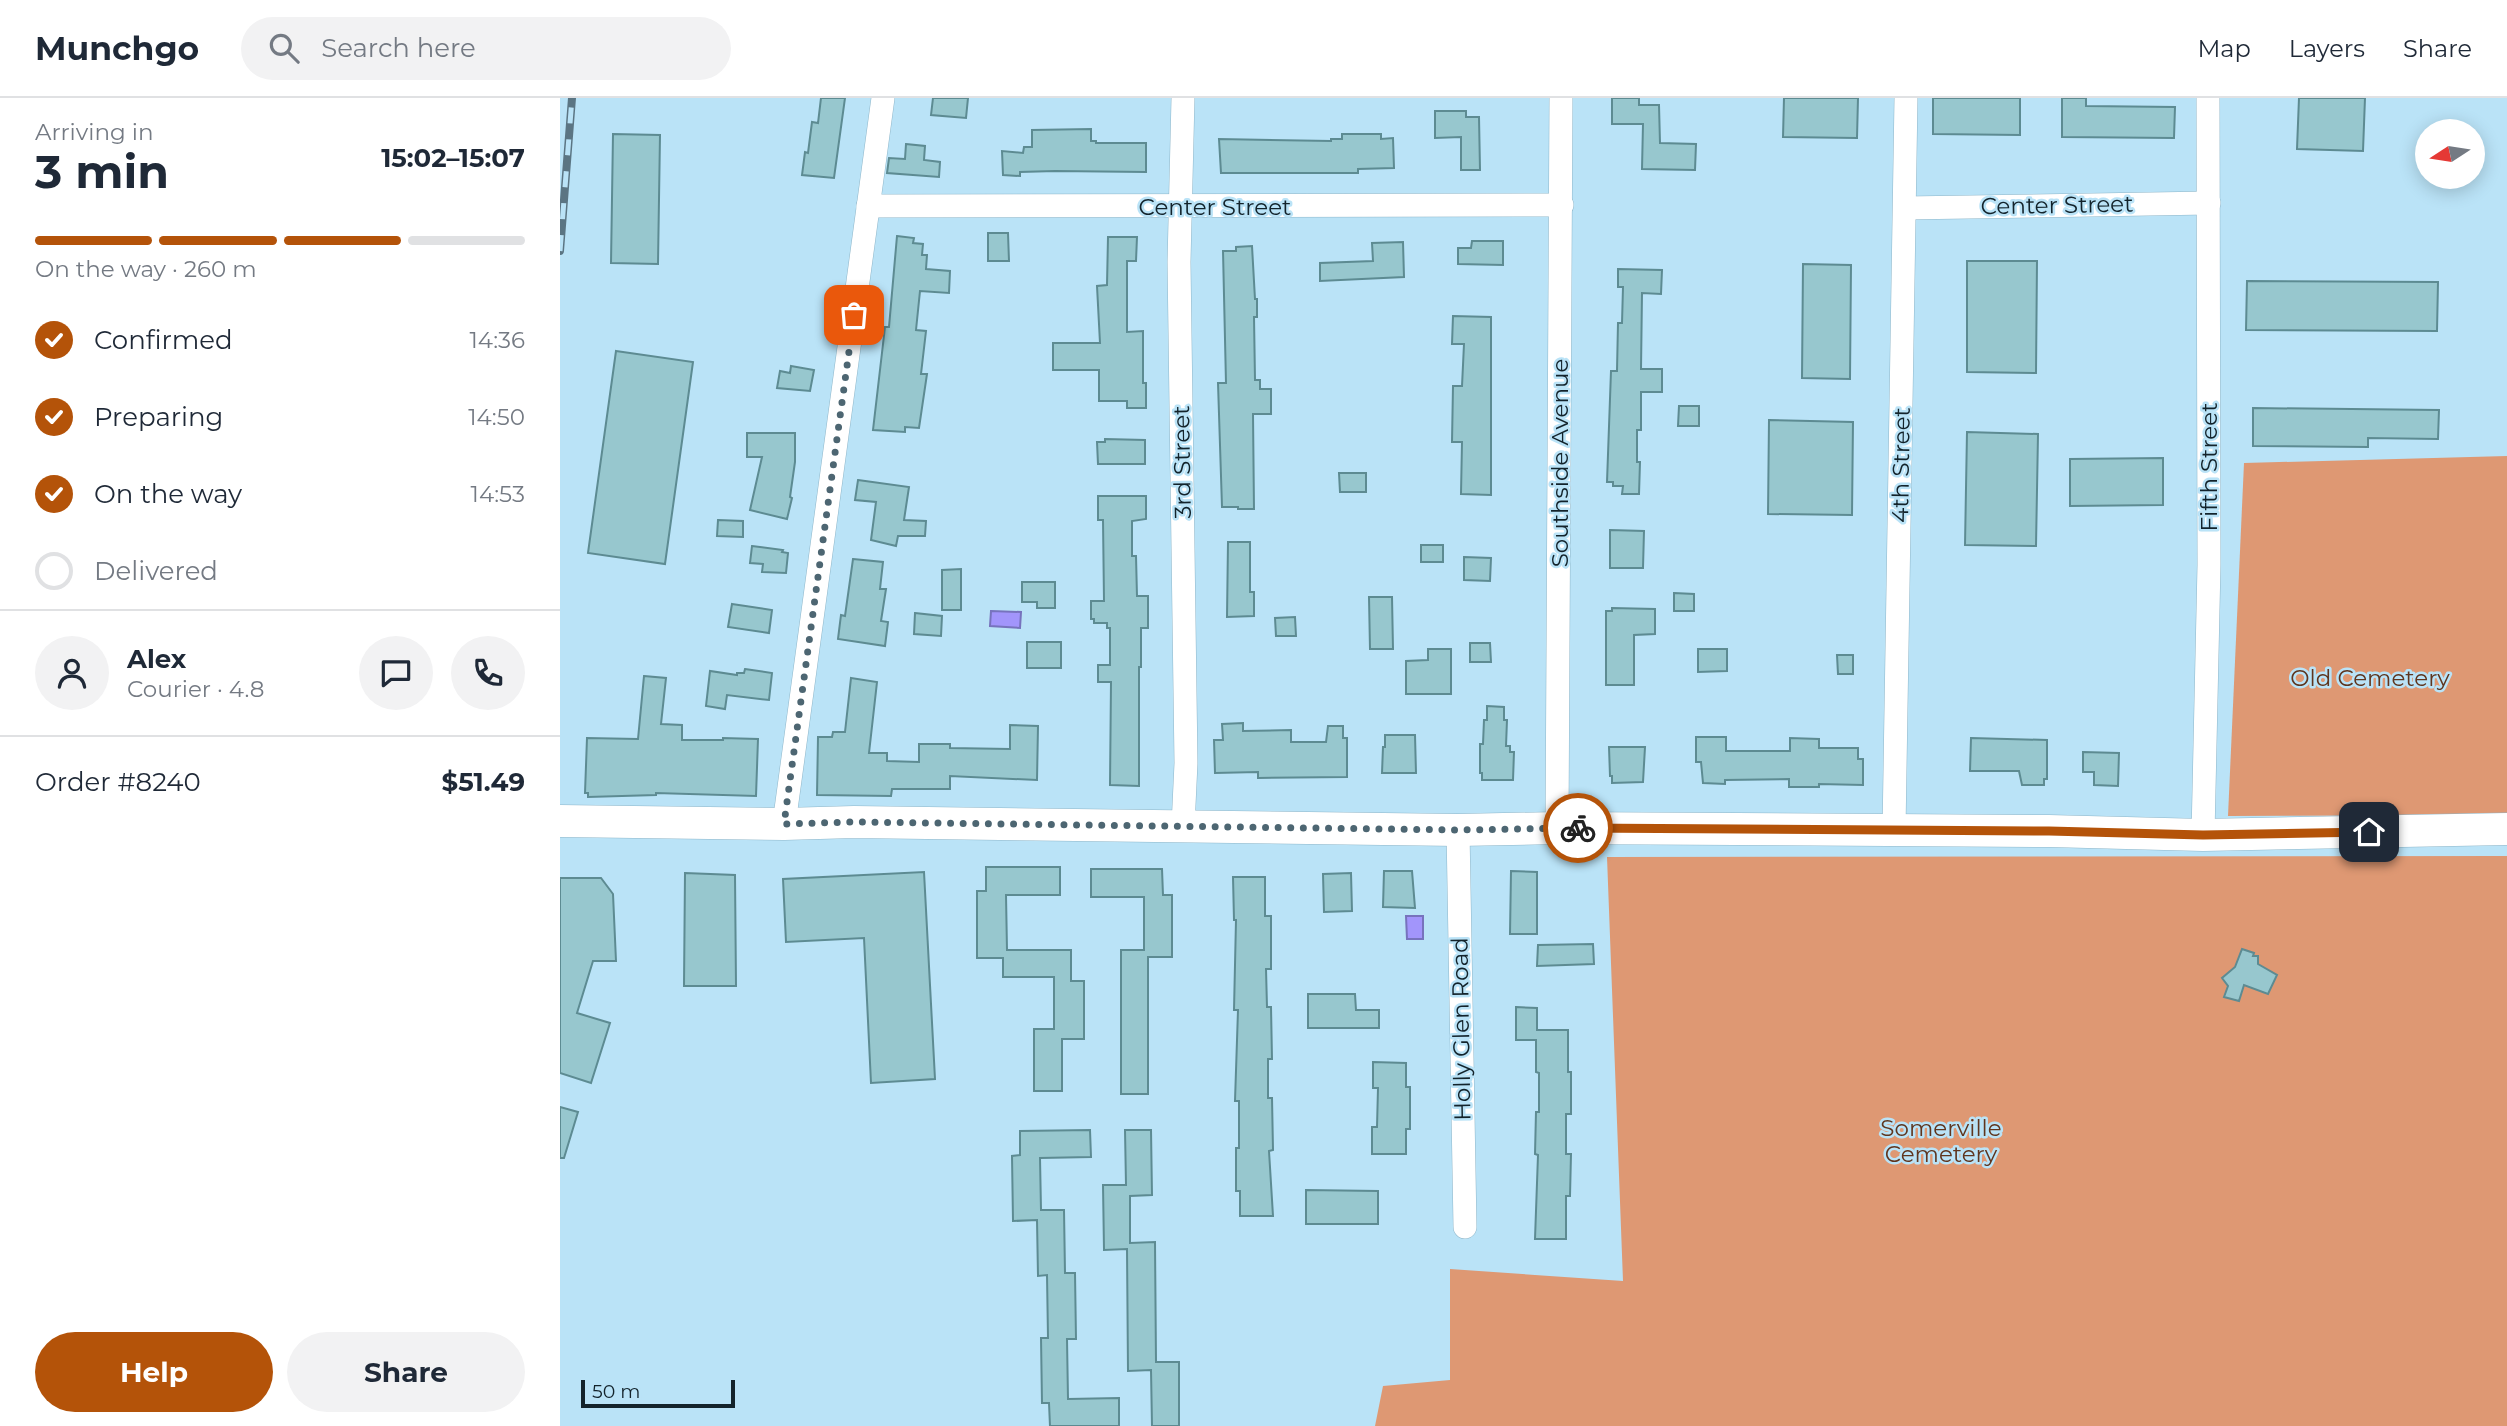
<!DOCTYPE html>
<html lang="en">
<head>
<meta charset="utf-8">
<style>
	:root { --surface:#fff; --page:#f2f2f3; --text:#1f2937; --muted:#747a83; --line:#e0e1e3; --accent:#b45309 }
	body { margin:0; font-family:Montserrat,sans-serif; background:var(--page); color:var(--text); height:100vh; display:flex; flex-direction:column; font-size:26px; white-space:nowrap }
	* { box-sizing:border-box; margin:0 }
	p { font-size:23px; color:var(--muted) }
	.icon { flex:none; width:38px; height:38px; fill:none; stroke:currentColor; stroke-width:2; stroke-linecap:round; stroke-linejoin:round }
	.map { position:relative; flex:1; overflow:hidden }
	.sheet { display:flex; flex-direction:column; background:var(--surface); width:560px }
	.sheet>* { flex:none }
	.needle { width:46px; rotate:258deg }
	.controls { position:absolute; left:1855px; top:21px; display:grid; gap:14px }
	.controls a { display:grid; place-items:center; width:70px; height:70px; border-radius:50%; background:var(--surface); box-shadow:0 4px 18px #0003; font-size:35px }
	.scale { position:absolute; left:21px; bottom:18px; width:154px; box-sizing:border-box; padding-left:7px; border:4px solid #13232b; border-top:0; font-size:19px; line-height:24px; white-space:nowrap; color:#13232b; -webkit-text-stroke:5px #bae3f7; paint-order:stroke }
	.pin { position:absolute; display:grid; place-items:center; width:60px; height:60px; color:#fff; margin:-30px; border-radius:14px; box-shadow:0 4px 10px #0006 }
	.courier { position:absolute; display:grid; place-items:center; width:70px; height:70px; margin:-35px; border:5px solid #b45309; border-radius:50%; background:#fff; color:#222; box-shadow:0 2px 9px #0007 }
	.headline em { font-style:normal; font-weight:700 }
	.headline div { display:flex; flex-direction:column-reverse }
	.headline { display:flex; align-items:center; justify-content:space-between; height:119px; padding:0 35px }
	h1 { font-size:46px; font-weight:700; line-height:52px }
	.bar { display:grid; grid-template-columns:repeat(4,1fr); gap:10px 7px; align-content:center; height:84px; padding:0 35px }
	.bar i { height:9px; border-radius:5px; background:var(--line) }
	.bar .active { background:var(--accent) }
	.bar p { grid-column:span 4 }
	.line { display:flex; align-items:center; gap:18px; padding:0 35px; border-top:2px solid var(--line) }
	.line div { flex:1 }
	.round { display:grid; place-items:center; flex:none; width:74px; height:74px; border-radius:37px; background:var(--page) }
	ol { padding:0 35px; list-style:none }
	li { display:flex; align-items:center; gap:21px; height:77px }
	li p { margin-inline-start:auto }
	li .icon { padding:7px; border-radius:50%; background:var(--accent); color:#fff; stroke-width:4 }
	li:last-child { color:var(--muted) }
	li i { width:38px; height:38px; border:4px solid var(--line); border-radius:50% }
	.primary-button { display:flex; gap:14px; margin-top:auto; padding:14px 35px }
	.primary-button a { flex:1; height:80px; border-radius:42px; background:var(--accent); color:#fff; font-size:28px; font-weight:700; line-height:80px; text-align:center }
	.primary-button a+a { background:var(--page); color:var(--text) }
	header { display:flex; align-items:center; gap:42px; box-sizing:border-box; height:98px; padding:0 35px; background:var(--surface); border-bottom:2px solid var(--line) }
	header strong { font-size:33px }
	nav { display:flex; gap:38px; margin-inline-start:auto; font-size:24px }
	.search { width:490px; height:63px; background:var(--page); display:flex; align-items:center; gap:18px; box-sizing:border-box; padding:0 24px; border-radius:38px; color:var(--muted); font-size:26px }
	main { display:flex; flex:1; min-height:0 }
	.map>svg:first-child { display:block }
	.green { fill:#de9873 }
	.water { fill:#a295fb; stroke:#7773bd; stroke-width:2 }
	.building { fill:#97c7ce; stroke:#5d8b92; stroke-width:2 }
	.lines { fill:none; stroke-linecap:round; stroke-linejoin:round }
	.street-casing { stroke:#8eb6c9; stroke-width:24 }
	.secondary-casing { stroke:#8eb6c9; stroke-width:33 }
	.street { stroke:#fff; stroke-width:23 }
	.secondary { stroke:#fff; stroke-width:32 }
	.rail-casing { stroke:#5b7583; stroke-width:8 }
	.rail { stroke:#bae3f7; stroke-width:5; stroke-dasharray:16; stroke-linecap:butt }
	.done { stroke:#4d6672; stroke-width:7; stroke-dasharray:0 12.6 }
	.route { stroke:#b45309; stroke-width:9 }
	.labels { text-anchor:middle; stroke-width:5; stroke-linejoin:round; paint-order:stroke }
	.street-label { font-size:23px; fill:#13232b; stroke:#bae3f7 }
	.park-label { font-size:23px; fill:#5f351e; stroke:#bae3f7 }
</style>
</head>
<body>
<header>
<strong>Munchgo</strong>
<div class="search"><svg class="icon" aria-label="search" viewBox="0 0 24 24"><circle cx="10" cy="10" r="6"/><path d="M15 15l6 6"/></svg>Search here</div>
<nav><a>Map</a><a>Layers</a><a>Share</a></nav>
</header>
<main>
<section class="sheet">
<div class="headline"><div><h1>3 min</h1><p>Arriving in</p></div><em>15:02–15:07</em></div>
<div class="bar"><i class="active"></i><i class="active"></i><i class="active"></i><i></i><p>On the way · 260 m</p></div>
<ol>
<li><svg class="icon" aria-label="check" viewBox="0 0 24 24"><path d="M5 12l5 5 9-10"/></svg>Confirmed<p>14:36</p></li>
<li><svg class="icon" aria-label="check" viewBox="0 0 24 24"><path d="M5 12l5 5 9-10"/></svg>Preparing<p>14:50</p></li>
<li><svg class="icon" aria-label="check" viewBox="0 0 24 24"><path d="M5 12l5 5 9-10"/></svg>On the way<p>14:53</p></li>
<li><i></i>Delivered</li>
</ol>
<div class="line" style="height:126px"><a class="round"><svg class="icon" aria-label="person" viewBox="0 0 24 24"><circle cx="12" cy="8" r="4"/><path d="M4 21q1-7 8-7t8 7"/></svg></a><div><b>Alex</b><p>Courier · 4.8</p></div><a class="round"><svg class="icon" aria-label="chat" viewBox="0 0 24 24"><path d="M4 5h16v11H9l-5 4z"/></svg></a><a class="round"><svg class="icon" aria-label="phone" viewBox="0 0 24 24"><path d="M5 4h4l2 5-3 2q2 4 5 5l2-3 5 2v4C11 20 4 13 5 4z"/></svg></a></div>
<div class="line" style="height:91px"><div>Order #8240</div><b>$51.49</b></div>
<div class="primary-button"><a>Help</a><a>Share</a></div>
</section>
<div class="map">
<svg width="1947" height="1328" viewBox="0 0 1947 1328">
	<rect width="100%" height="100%" fill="#bae3f7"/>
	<g class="green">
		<path d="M1947 358V717L1668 718 1684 365Z"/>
		<path d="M1947 758V1328H815L823 1288 890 1282V1171L1063 1183 1047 759Z"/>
	</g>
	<g class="water">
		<path d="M431 513 461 514 460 530 430 528Z"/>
		<path d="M846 818H863V841H847Z"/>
	</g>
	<g class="building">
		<path d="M261 0H285L274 80 242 77 245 54 248 55 252 24 258 25Z"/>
		<path d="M373 0H408L406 20 371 17Z"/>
		<path d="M1052 0H1079V7H1099L1100 45 1136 46 1135 72 1082 71 1083 26H1052Z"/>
		<path d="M1224 0H1298L1297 40 1223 39Z"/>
		<path d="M1373 0H1460V37L1373 36Z"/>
		<path d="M1502 0H1526V8L1615 9 1614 40 1502 39Z"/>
		<path d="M1739 0H1805L1803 53 1737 51Z"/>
		<path d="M875 13H906V19H919L920 72H901V39L875 40Z"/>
		<path d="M531 31V43H536V45H586V74L495 73 460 74V78L443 77 442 53 463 55 464 49H472V32Z"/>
		<path d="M53 36 100 37 98 166 51 165Z"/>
		<path d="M782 36H821V41L833 40 834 70 798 71V75H661L659 41 771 43V41H782Z"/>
		<path d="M346 46 365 48 364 62 380 64 379 79 327 75 329 60 345 61Z"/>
		<path d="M428 135H448L449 163H428Z"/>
		<path d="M337 138 354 140 353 145 363 146 362 157H367L366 171 390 173 389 195 360 193 356 232 366 233 361 276H367L359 330 345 329V334L313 332 325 229H329Z"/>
		<path d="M548 139H577L576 163H567V234L583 233V285H586V310H567V303H539V272H493V245H540L537 188 547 187Z"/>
		<path d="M912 143H943V167L898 166V150H911Z"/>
		<path d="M843 144 844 179 760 183V165L813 163 812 145Z"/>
		<path d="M692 148 695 201H697V219H694L695 282H700V291H711V316H693L694 411H678V409H662L658 285H666L663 153H676V149Z"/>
		<path d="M1407 163H1477L1476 275 1407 274Z"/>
		<path d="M1243 166 1291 167 1290 281 1242 280Z"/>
		<path d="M1058 171 1102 172 1101 196 1082 195 1081 271H1102V294H1081V332H1077V364H1080L1079 396H1062L1063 388H1053V384H1047L1051 273H1057L1058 225H1062L1063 189H1058Z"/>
		<path d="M1687 183 1878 184 1877 233 1686 232Z"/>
		<path d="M893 218 931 219V397L901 396 902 344H892L893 288H902L904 246H892Z"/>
		<path d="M56 253 133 264 105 466 28 455Z"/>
		<path d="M231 268 254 272 250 293 217 290 220 273 230 275Z"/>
		<path d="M1119 308H1139V328H1118Z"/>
		<path d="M1693 310 1879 312 1878 341 1808 340V349L1693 348Z"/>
		<path d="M1209 322 1293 324 1292 417 1208 416Z"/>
		<path d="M1407 334 1478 336 1476 448 1405 447Z"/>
		<path d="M187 335H235V364L230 399 232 400 227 421 190 412 202 359H187Z"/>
		<path d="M545 341 585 342V366H538L537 344H545Z"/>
		<path d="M1603 360V407L1510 408V361Z"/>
		<path d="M779 375H806V394H780Z"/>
		<path d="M298 382 349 389 344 422 366 423 365 438H338L336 448 311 442 316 404 295 402Z"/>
		<path d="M538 398H586V421L572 423V458H576L577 498H588V530H581V569H579V688L550 687 551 584H538V567H550V530H547V525H534V521H531V503H544L543 422H538Z"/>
		<path d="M158 422 183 423V439L157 438Z"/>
		<path d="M1050 432 1084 433 1083 470H1050Z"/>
		<path d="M668 444H690V494H694V518L667 519Z"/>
		<rect x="861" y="447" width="22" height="17"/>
		<path d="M192 448 223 452 222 454 228 455 226 475 202 474 203 466 190 465Z"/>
		<path d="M904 459 931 460 930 483 904 482Z"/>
		<path d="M293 461 323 464 320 491H326L321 523 328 524 325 548 278 541 281 517 285 518Z"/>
		<path d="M401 471V512H382V472Z"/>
		<path d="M462 484H495V510H477V504H462Z"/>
		<path d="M1114 495 1134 496V513H1114Z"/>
		<path d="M809 499H832L833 551H810Z"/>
		<path d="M172 506 212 512 209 535 168 529Z"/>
		<path d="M1052 510 1095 511V536L1074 537V587H1046V513H1052Z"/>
		<path d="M355 515 382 518 381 538 354 536Z"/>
		<path d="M735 519 736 538H716L715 520Z"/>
		<rect x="467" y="544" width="34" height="26"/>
		<path d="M910 545H930L931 564H910Z"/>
		<path d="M868 551H891V596H846V563L868 562Z"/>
		<path d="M1138 551H1167V573L1138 574Z"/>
		<path d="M1277 557H1293V576H1278Z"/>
		<path d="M185 571 212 575 209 602 167 597 165 611 146 608 150 573 177 577V575H184Z"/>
		<path d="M84 578 106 580 101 626 122 627V642H163V640L198 641 196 698 96 695V697L28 699V695H25L27 640 78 641Z"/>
		<path d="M291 580 317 584 309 655H327V663L359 664V646H390V650L450 651V627L478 628 477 682 390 678V691H332L331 698 257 697 258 639H272L273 634H285Z"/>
		<path d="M927 608 944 609V622H947L946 648H950V654H954L953 682H922V675H920V646H923L924 622H927Z"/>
		<path d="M683 625V633L731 632V644H766L768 628H783V640H787V679L698 680V674L655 675 654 642H663L662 626Z"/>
		<path d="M825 637H855L856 675H822L823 649H825Z"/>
		<path d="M1136 639H1166V653H1230V640L1259 641V650H1298V661H1303V687L1259 686V689H1229V681L1165 682V686L1143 685 1141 664H1136Z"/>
		<path d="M1411 640 1487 642V681H1484V687H1462L1459 673H1410Z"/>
		<path d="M1049 649H1085L1083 684 1052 685V678H1050Z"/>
		<path d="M1523 654 1559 655 1558 688 1534 687V674H1523Z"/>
		<path d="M426 769H500V797H446L447 852H511V883H524V941H502V993H474V931H494V879H443V860H417V793H426Z"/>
		<path d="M531 771H602L603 797H612V859H588V996H561V852H584V799H531Z"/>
		<path d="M824 773H852L855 810 823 809Z"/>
		<path d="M951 773 977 774V836H950Z"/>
		<path d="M364 774 375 981 311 985 304 840 226 844 223 781Z"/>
		<path d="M125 775 175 777 176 888H124Z"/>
		<path d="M791 775 792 813 764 814 763 776Z"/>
		<path d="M673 779H705V818H711V871H706L707 909H711L712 961H708V1000H712L713 1052 709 1053 713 1118H680V1093H676V1050H679V1003H675L678 912H674L676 822H674Z"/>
		<path d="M0 780H41L53 796 56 863H33L17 915 50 925 31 985 0 975Z"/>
		<path d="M1033 846 1034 866 977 868 978 847Z"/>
		<path d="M1682 851 1694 855 1693 858H1698V866L1717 877 1708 896 1684 887 1679 903 1664 899 1668 888 1662 880 1675 869Z"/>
		<path d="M748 896H795L796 912H819V930H748Z"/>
		<path d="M956 909 977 910V932H1008V974H1011V1016H1006V1056H1011L1010 1098H1006V1141H975L978 1057 975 1056 976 1014H979V975L976 974V942H956Z"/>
		<path d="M813 964 846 965V989H850V1031H846V1056H812V1029H817L818 990H813Z"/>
		<path d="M0 1009 18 1014 4 1060H0Z"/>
		<path d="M530 1032 531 1059 480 1060 481 1112H504L505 1175H515L516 1241H507L508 1301 559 1300V1328H490L489 1305H482L481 1240H488L487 1177 478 1178 477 1122 453 1123 452 1058 460 1057V1033Z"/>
		<path d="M565 1032H591L592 1097 570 1098V1145L595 1144 596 1264H619V1328H592L591 1272 568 1273 567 1151 544 1152 543 1087H566Z"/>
		<path d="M746 1092 818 1093V1126H746Z"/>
	</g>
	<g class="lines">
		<g class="street-casing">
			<g id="street">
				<path d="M623 0 619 164 626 665 623 728"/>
				<path d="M308 108 1002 107"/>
				<path d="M1345 110 1649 105"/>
				<path d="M224 726 323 0"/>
				<path d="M997 730 1001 0"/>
				<path d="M898 732 905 1129"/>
				<path d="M1334 733 1346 0"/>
				<path d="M1643 737 1649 467 1648 0"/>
			</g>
		</g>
		<g class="secondary-casing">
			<path id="secondary" d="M0 723 224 726 294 724 898 732 997 730 1489 733 1643 737 1947 731"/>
		</g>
		<use href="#street" class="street"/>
		<use href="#secondary" class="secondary"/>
		<g class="rail-casing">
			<path id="rail" d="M0 153 12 0"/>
		</g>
		<use href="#rail" class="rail"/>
	</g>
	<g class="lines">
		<path class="done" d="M294 217 224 726 294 724 898 732 1018 730"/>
		<path class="route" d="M1018 730 1489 733 1643 737 1809 734"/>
	</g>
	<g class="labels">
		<g class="street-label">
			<text transform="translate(1497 107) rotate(-1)" y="8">Center Street</text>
			<text x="655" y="117">Center Street</text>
			<text transform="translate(622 364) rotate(-91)" y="8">3rd Street</text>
			<text transform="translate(1000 365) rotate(-90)" y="8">Southside Avenue</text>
			<text transform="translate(1341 367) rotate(-89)" y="8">4th Street</text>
			<text transform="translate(1649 369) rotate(-90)" y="8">Fifth Street</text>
			<text transform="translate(901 931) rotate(-91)" y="8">Holly Glen Road</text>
		</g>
		<g class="park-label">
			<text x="1810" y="588">Old Cemetery</text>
			<text x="1381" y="1038">Somerville<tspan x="1381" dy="26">Cemetery</tspan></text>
		</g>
	</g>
</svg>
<div class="controls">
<a><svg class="needle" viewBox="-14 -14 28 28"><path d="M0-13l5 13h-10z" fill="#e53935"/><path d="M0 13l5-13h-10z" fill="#747a83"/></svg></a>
</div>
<div class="scale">50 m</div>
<div class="pin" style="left:294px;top:217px;background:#ea580c"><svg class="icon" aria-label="bag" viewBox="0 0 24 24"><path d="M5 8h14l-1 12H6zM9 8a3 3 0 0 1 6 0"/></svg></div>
<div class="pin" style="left:1809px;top:734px;background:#1f2937"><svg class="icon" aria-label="home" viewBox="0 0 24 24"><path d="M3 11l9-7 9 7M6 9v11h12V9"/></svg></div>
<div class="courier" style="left:1018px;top:730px"><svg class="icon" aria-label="bike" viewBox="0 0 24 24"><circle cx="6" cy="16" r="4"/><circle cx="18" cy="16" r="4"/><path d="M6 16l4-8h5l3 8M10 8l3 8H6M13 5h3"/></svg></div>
</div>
</main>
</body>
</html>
